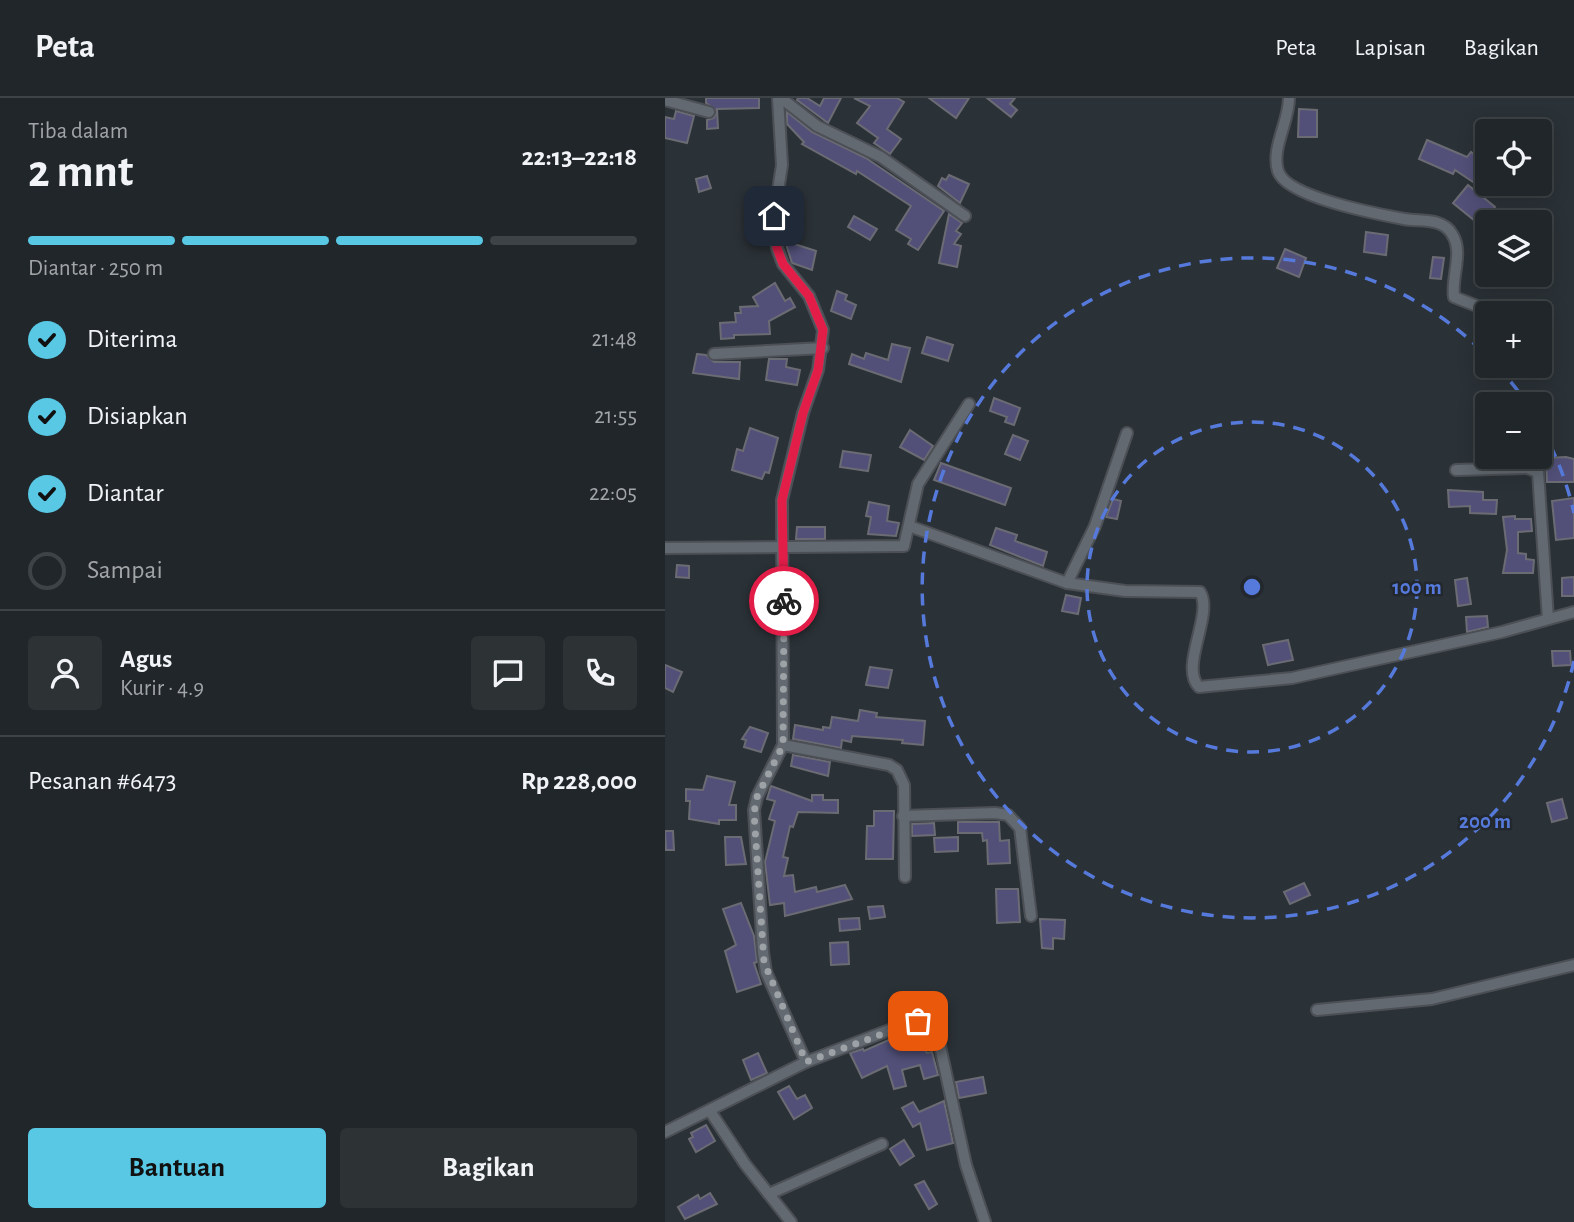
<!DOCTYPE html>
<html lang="id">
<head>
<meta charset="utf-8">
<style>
	:root { --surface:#202629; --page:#2d3235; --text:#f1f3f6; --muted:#a2a5a8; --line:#3d4346; --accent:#59c8e5 }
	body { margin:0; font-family:"Alegreya Sans",sans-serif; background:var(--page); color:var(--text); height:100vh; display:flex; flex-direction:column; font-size:26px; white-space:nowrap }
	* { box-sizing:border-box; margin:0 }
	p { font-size:23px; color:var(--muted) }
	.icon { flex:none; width:38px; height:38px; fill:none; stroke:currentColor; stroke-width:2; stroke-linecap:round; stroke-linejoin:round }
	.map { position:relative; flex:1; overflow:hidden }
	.panel { display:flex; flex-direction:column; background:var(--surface); width:665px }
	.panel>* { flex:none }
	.fabs { position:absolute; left:810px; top:21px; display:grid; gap:14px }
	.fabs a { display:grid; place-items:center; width:77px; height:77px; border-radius:7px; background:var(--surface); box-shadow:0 4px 18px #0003,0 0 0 2px var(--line); font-size:35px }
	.pin { position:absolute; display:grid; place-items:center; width:60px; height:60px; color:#fff; margin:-30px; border-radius:14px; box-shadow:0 4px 10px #0006 }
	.courier { position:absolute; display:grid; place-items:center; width:70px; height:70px; margin:-35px; border:5px solid #e11d48; border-radius:50%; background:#fff; color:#222; box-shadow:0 2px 9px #0007 }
	.summary em { font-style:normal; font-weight:700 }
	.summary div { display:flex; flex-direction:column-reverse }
	.summary { display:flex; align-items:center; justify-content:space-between; height:119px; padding:0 28px }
	h1 { font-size:46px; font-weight:700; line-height:52px }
	.bar { display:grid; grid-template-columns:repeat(4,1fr); gap:10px 7px; align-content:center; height:84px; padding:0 28px }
	.bar i { height:9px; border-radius:5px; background:var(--line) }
	.bar .selected { background:var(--accent) }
	.bar p { grid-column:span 4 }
	.line { display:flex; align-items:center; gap:18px; padding:0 28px; border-top:2px solid var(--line) }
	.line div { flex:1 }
	.round { display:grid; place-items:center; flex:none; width:74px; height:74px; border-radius:7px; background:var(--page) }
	ol { padding:0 28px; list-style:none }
	li { display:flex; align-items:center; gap:21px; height:77px }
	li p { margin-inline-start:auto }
	li .icon { padding:7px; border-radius:50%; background:var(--accent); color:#111; stroke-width:4 }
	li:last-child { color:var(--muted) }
	li i { width:38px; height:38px; border:4px solid var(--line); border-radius:50% }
	.action { display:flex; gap:14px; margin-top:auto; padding:14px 28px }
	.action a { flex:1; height:80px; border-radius:7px; background:var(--accent); color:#111; font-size:28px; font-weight:700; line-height:80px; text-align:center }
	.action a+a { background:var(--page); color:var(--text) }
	header { display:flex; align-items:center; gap:42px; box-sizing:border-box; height:98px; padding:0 35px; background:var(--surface); border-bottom:2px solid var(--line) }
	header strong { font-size:33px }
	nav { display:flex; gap:38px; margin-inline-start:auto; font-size:24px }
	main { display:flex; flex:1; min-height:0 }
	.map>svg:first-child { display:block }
	.building { fill:#525078; stroke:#6b6b74; stroke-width:2 }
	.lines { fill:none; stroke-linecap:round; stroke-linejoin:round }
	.minor-casing { stroke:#4c5056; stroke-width:14 }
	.minor { stroke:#626970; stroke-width:10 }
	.done { stroke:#9da2a7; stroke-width:7; stroke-dasharray:0 12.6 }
	.route { stroke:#e11d48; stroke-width:9 }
	.ring { fill:none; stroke:#567adb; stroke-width:3.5; stroke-dasharray:12 9 }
	.centre { fill:#567adb; stroke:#22282d; stroke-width:3.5 }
	.ring-label { font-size:21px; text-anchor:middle; font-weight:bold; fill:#567adb; stroke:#22282d; stroke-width:5; stroke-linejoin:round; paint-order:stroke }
</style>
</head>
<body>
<header>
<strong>Peta</strong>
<nav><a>Peta</a><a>Lapisan</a><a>Bagikan</a></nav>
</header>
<main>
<section class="panel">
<div class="summary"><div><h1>2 mnt</h1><p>Tiba dalam</p></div><em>22:13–22:18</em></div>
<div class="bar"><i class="selected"></i><i class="selected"></i><i class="selected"></i><i></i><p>Diantar · 250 m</p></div>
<ol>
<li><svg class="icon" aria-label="check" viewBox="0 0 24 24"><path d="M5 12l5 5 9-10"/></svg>Diterima<p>21:48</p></li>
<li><svg class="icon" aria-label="check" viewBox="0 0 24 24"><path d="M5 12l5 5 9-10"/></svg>Disiapkan<p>21:55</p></li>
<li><svg class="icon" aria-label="check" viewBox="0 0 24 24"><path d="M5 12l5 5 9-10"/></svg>Diantar<p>22:05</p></li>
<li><i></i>Sampai</li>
</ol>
<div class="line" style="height:126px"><a class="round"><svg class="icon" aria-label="person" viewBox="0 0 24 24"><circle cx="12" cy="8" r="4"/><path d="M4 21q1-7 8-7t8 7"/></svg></a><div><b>Agus</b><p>Kurir · 4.9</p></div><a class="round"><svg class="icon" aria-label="chat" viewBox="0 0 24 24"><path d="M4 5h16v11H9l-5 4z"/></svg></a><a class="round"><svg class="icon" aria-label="phone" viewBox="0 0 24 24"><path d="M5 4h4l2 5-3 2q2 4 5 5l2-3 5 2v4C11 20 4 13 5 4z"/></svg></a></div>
<div class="line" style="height:91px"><div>Pesanan #6473</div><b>Rp 228,000</b></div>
<div class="action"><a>Bantuan</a><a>Bagikan</a></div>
</section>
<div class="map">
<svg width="909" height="1124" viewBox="0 0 909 1124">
	<rect width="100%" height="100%" fill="#2b3237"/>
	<g class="building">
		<path d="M41 0H94V10L52 11 53 30 42 31V22L49 20 52 13 41 5Z"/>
		<path d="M133 0H142L155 8 159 0H176L163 25 132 2Z"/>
		<path d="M189 0H232L239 4 222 31 236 41 225 56 209 45 213 40 192 25 205 8Z"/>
		<path d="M264 0H304L291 20Z"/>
		<path d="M322 0H350L345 6 352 12 346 19Z"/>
		<path d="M634 11 652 12V39H633Z"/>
		<path d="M11 13 29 18 22 45 0 40V19L9 21Z"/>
		<path d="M122 14 147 34 201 60 279 113 253 152 243 146 246 141 231 132 246 108 192 73 191 76 137 46 139 44 122 26Z"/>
		<path d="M762 42 802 59 806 54 822 67V72L811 86 790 72 788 76 754 61Z"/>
		<path d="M284 77 304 86 295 105 273 88 277 80 281 82Z"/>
		<path d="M42 78 46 90 34 94 31 81Z"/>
		<path d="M803 87 830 109 815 127 788 105Z"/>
		<path d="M284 116 297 125 291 133 296 136 289 146 296 148 292 169 274 165Z"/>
		<path d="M189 118 212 131 205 142 183 129Z"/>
		<path d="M701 134 723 137 721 157 699 154Z"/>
		<path d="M120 143 151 153 147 172 127 165Z"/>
		<path d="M620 151 641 160 634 179 612 170Z"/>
		<path d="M768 159 779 160 776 181 765 180Z"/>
		<path d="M110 185 120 203 125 200 130 209 104 223 105 236 69 237V240L56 241 55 225 71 224 70 215H76L75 209 93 208 88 199Z"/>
		<path d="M172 193 182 197 180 202 191 207 186 221 166 213Z"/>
		<path d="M262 239 288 247 283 263 257 255Z"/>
		<path d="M227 246 245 250 236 284 184 266 187 256 199 261 201 255 223 262Z"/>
		<path d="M32 256 41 257 49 264H75L74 281 28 275Z"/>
		<path d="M104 261H122L121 269 135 272 132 287 101 282Z"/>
		<path d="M329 300 355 310 349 327 340 324 342 319 325 313Z"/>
		<path d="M85 330 113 340 104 375 100 374 97 381 67 372 72 351 78 353Z"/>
		<path d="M245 332 268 348 259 362 235 349Z"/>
		<path d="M348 337 363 343 355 362 340 356Z"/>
		<path d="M178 353 206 357 203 373 175 369Z"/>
		<path d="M901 359 909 361V384H882L881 360Z"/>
		<path d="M276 365 346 390 340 407 269 382Z"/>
		<path d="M783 392 818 394V402H832L831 416 805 415V408L784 409Z"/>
		<path d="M909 400V440L891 442 887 403Z"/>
		<path d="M448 401 456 403 452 421 441 419Z"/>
		<path d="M204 404 224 408 222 423 234 425 231 438 203 436 206 419 201 418Z"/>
		<path d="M850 418V421H866L867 433 853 434V455L861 456V461L869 462 868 475H838L842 452 838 419Z"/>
		<path d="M132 429H160V441H131Z"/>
		<path d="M331 430 352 437 350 443 382 454 378 468 325 447Z"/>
		<path d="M12 467 24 468V480L11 479Z"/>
		<path d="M909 479V498H897V480Z"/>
		<path d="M802 480 806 506 793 508 790 482Z"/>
		<path d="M401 497 416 500 413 516 397 513Z"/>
		<path d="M822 518 823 529 802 534 801 519Z"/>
		<path d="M623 542 628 562 603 567 598 547Z"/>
		<path d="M887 553H905L906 567 888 568Z"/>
		<path d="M0 567 17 574 8 594 0 590Z"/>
		<path d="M205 569 227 572 223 590 201 587Z"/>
		<path d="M195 612 212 615 211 619 260 623 258 647 237 645 238 642 187 638 186 644 177 642 176 650 128 641 130 627 158 632V629L165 630 167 619 193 623Z"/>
		<path d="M85 629 103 635 96 654 79 649 81 642 77 641Z"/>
		<path d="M128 657 165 664 163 678 126 668Z"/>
		<path d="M42 678 70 684 64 707H71V722H54V726L24 721 25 703H21V691L38 692Z"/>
		<path d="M106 688 147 703V697H158V702H173V715L133 714 128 729 125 728 118 759 123 760 119 778 128 777 130 794 151 789 152 794 180 787 187 801 120 818 119 805 105 807 100 764 110 723 104 721 110 703 102 701Z"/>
		<path d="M897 701 902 720 887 724 882 705Z"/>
		<path d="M209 713H229L228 761H201L202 728H209Z"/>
		<path d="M293 724H334L335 743 344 742 345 765 323 766 322 742 318 743 317 735H293Z"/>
		<path d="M269 725 270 737 247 738V726Z"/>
		<path d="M0 733H8L9 752H1Z"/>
		<path d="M60 739H76L81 766 61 767Z"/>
		<path d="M293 739V753L270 754 269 740Z"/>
		<path d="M639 785 645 797 625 806 619 794Z"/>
		<path d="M331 791H353L355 824 332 825Z"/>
		<path d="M76 805 89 838 92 864 89 865 96 886 72 894 60 853 71 847 58 811Z"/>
		<path d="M218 808 220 819 205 821 203 809Z"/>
		<path d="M194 820 195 831 175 833 174 821Z"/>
		<path d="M375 821 400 822 399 841 388 840V851L377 850Z"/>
		<path d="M183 844 184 866 166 867 165 845Z"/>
		<path d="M244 933 251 944 255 942 262 955 267 954 273 977 259 981 255 967 237 972 241 988 229 991 222 968 197 980 185 955 198 951 199 953Z"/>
		<path d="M93 955 102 975 86 982 78 962Z"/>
		<path d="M318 979 321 995 294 1000 291 984Z"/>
		<path d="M124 988 132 1001 140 997 147 1010 129 1021 113 994Z"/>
		<path d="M279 1003 288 1045 262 1052 255 1025 248 1029 237 1010 248 1004 254 1014Z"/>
		<path d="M41 1027 50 1043 31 1054 24 1041 28 1039 26 1035Z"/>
		<path d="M239 1042 249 1058 235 1067 225 1051Z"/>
		<path d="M259 1083 272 1106 264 1111 250 1087Z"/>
		<path d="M45 1095 52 1106 20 1121 13 1109 33 1097 35 1101Z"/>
	</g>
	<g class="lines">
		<g class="minor-casing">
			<g id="minor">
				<path d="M113 0 117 67 109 118 112 150 118 166 144 198 158 232 153 272 138 315 117 402 118 647 224 667 232 672 239 687 240 779"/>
				<path d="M116 0 152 28 216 59 300 118"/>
				<path d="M624 0C624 24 606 50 613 73 621 99 712 116 739 121 755 124 777 119 787 136 799 154 786 179 789 199L830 215"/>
				<path d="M0 2 44 14"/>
				<path d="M49 256 158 250"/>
				<path d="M791 372 862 370 873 374 883 521"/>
				<path d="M244 428 402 485 460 493 535 494C549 516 514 569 534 589L627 580 837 534 909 514"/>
				<path d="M0 450 239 448 253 386 304 306"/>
				<path d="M402 485 430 428 462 335"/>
				<path d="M118 647 92 699 89 712 98 854 101 874 141 964"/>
				<path d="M238 718 330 715 343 717 355 730 366 818"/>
				<path d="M652 912 767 901 909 867"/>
				<path d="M45 1013 80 1066 126 1124"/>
				<path d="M0 1034 141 964 248 923H260L271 930 301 1067 320 1124"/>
				<path d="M104 1096 217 1046"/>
			</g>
		</g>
		<use href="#minor" class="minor"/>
	</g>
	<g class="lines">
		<path class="done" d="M119 503 118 647 92 699 89 715 99 864 141 964 253 923"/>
		<path class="route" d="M109 118 112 150 118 166 144 198 158 232 153 272 138 315 117 402 119 503"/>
	</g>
	<g class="ring">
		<circle cx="587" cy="489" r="165"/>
		<path d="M909 563A330 330 0 1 1 822 258M832 268A330 330 0 0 1 861 304M876 329A330 330 0 0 1 909 415"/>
	</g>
	<circle cx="587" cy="489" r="10" class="centre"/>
	<g class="ring-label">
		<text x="752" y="496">100 m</text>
		<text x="820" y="730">200 m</text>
	</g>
</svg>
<div class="fabs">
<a><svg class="icon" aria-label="locate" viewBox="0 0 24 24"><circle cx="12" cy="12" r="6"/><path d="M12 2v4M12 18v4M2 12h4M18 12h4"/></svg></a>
<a><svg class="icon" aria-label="layers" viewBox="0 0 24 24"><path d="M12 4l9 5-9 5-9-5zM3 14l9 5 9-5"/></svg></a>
<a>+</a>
<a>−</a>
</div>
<div class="pin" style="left:253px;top:923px;background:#ea580c"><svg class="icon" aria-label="bag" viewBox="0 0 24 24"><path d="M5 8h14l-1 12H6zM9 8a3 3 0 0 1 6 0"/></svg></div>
<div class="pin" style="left:109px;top:118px;background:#1f2937"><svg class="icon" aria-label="home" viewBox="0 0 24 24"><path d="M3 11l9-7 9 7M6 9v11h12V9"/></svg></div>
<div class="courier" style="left:119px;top:503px"><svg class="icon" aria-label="bike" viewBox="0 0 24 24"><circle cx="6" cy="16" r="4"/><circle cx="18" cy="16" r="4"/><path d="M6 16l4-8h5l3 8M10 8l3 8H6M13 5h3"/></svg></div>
</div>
</main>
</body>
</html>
